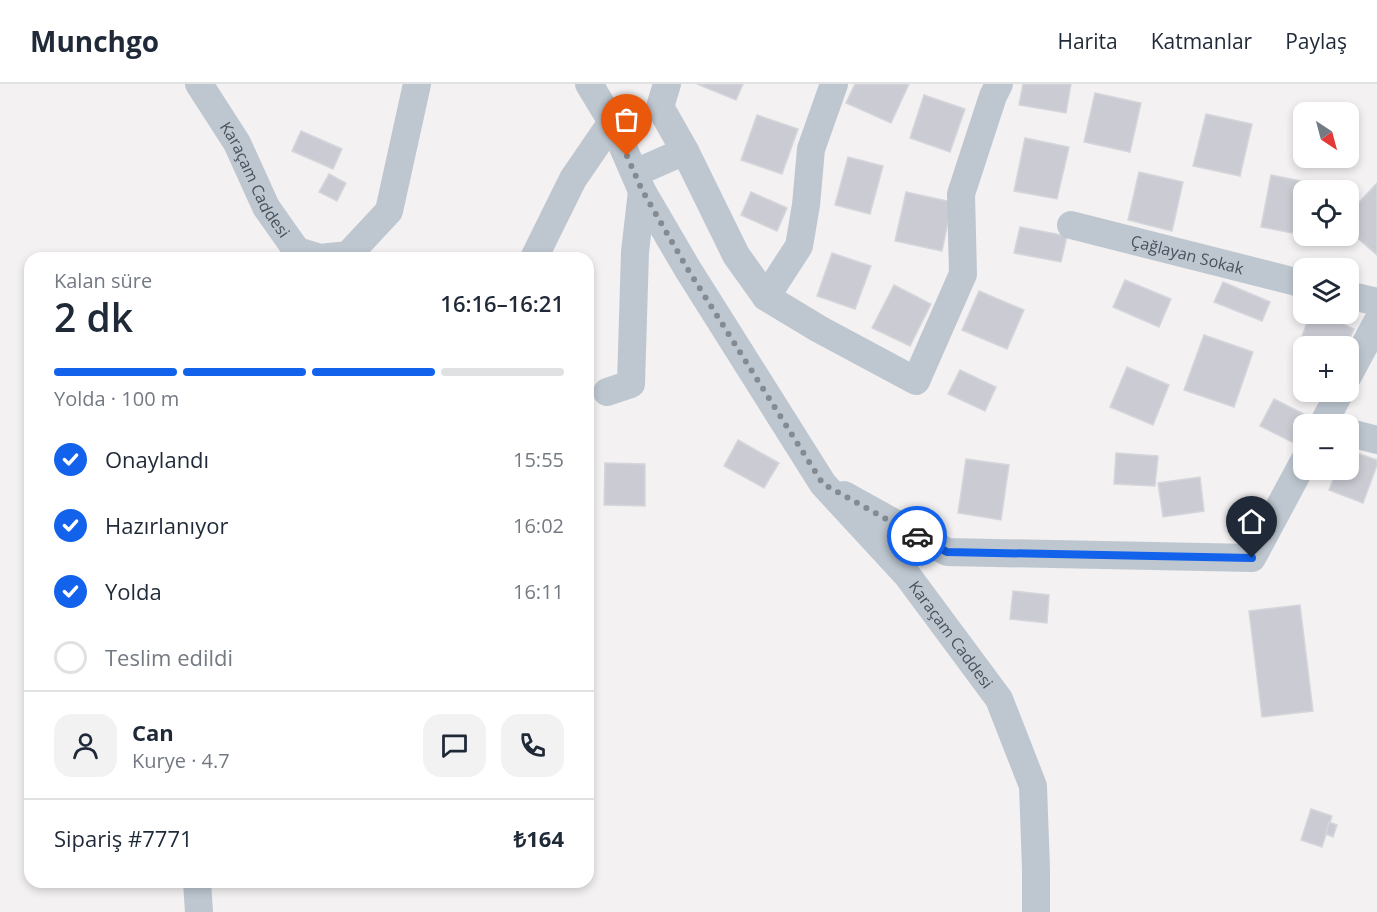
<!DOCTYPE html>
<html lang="tr">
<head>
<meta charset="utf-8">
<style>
	:root { --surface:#fff; --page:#f2f2f3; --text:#1f2937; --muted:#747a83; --line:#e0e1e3; --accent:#1262ec }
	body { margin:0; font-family:"Open Sans",sans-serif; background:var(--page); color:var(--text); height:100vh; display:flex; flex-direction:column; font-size:22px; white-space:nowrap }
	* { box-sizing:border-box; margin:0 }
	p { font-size:20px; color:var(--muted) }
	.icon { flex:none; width:33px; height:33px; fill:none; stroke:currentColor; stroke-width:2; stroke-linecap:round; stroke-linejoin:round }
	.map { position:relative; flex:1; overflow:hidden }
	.drawer { position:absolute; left:24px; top:168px; width:570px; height:636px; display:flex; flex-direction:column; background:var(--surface); border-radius:18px; box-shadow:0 3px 9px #0003 }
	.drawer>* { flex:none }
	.needle { width:39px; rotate:144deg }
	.fabs { position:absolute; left:1293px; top:18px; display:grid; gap:12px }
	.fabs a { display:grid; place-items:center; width:66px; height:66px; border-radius:12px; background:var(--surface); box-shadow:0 3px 9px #0003; font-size:30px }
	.pin { position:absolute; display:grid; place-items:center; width:51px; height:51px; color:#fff; margin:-62px -26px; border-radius:50% 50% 50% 0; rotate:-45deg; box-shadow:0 0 6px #0007 }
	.pin .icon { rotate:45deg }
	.courier { position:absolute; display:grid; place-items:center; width:60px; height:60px; margin:-30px; border:4px solid #1262ec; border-radius:50%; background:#fff; color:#222; box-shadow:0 2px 8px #0007 }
	.summary em { font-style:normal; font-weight:600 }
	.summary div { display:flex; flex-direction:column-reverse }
	.summary { display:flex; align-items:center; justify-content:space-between; height:102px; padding:0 30px }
	h1 { font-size:39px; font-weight:600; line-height:45px }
	.bar { display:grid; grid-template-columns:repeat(4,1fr); gap:9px 6px; align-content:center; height:72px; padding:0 30px }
	.bar i { height:8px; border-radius:4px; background:var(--line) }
	.bar .active { background:var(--accent) }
	.bar p { grid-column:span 4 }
	.line { display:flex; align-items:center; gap:15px; padding:0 30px; border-top:2px solid var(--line) }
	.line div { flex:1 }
	.round { display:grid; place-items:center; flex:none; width:63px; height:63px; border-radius:18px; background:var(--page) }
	ol { padding:0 30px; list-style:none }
	li { display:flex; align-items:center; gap:18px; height:66px }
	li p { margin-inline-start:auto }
	li .icon { padding:6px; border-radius:50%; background:var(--accent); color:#fff; stroke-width:4 }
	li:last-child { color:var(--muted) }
	li i { width:33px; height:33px; border:3px solid var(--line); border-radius:50% }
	header { display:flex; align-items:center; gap:36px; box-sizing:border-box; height:84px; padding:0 30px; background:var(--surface); border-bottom:2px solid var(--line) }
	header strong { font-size:28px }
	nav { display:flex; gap:33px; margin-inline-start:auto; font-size:21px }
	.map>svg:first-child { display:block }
	.building { fill:#cbccd3; stroke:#d5d6dc; stroke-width:1.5 }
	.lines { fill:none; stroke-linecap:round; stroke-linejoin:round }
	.minor { stroke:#bec7d0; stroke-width:28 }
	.done { stroke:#848a92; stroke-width:6; stroke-dasharray:0 10.8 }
	.route { stroke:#1262ec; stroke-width:8 }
	.labels { text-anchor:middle; stroke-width:4.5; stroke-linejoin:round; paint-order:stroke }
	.street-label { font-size:16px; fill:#48535f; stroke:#fff }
</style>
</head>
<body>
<header>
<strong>Munchgo</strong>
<nav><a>Harita</a><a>Katmanlar</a><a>Paylaş</a></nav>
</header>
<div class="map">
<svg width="1377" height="828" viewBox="0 0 1377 828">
	<rect width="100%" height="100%" fill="#f3f1f1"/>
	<g class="building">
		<path d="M697 0H743L736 16Z"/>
		<path d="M855 0H909L891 39 846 19Z"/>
		<path d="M1023 0H1071L1066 29 1019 21Z"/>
		<path d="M1095 9 1141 19 1130 68 1084 58Z"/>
		<path d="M924 11 965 25 950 68 910 54Z"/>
		<path d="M1206 30 1252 40 1240 92 1193 82Z"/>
		<path d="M757 31 798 45 782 90 741 76Z"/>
		<path d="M301 47 342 65 333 85 292 67Z"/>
		<path d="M1025 54 1069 63 1057 115 1014 107Z"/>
		<path d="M848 73 883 82 870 130 835 121Z"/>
		<path d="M1139 88 1183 98 1172 147 1128 136Z"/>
		<path d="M329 90 346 99 337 117 319 108Z"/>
		<path d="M1271 91 1316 100 1314 106H1304V151L1261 143Z"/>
		<path d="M1377 99V171L1348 146V130Z"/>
		<path d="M751 108 787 124 777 147 741 131Z"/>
		<path d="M906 108 952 118 942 167 895 157Z"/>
		<path d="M1020 143 1067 152 1061 178 1014 169Z"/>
		<path d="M832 169 871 182 855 225 817 212Z"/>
		<path d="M1125 196 1171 215 1159 243 1113 223Z"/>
		<path d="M1223 198 1270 218 1262 237 1214 218Z"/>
		<path d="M894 201 931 220 910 262 872 244Z"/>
		<path d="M979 207 1024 226 1007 265 962 246Z"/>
		<path d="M1310 230H1322L1354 245 1346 262H1304V276L1295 272Z"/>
		<path d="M1204 251 1253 268 1234 323 1184 306Z"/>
		<path d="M1127 283 1169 301 1153 341 1110 323Z"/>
		<path d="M960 286 996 303 985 327 948 310Z"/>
		<path d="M1274 315 1310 333 1306 340H1304V345L1296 360 1260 342Z"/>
		<path d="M738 356 779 379 764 404 724 382Z"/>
		<path d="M1348 366 1377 376V381L1363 419 1329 406 1337 386H1348Z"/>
		<path d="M1116 369 1158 372 1155 402 1114 400Z"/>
		<path d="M966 375 1009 381 1001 436 958 429Z"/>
		<path d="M605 379 645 380V422L604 421Z"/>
		<path d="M1200 393 1204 427 1163 433 1158 399Z"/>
		<path d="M1013 507 1049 511 1047 539 1010 535Z"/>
		<path d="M1300 521 1313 627 1262 633 1249 527Z"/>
		<path d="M1311 725 1332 732 1322 763 1301 756Z"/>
		<path d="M1329 738 1337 741 1333 753 1326 750Z"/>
	</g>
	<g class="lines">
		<g class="minor">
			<path id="s1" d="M199 0 237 59 266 123 297 167 320 174 348 171 389 127 417 0"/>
			<path id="s2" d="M589 0 612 38 642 107 687 184 823 400 907 491 999 615 1033 702 1036 785V828"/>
			<path d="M667 0 660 23 685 67 736 171 766 213 819 245 916 297 963 190 961 110 993 12 999 0"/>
			<path d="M635 89 685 67"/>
			<path id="s3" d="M1071 141 1304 200"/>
			<path d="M534 174 573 95 612 38"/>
			<path d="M1348 211 1377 218"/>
			<path d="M766 213 799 162 806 121 811 65 834 0"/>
			<path d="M1348 292 1377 238"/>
			<path d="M607 308 631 300 635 168 642 107"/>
			<path d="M1323 340 1340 308"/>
			<path d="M1348 348 1354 350 1377 356"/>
			<path d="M844 411 947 468 1252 474 1304 377"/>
			<path d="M197 798 199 828"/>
		</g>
	</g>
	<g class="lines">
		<path class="done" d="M627 72 642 106 687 184 823 400 917 452"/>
		<path class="route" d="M917 452 947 468 1252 474"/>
	</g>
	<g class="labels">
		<g class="street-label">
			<text dy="6" stroke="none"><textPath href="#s1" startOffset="111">Karaçam Caddesi</textPath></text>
			<text dy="6" stroke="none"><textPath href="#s3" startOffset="120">Çağlayan Sokak</textPath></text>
			<text dy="6" stroke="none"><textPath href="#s2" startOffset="662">Karaçam Caddesi</textPath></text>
		</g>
	</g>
</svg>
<div class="fabs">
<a><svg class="needle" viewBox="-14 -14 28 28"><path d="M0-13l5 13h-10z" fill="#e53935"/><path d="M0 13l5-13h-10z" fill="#747a83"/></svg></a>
<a><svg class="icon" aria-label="locate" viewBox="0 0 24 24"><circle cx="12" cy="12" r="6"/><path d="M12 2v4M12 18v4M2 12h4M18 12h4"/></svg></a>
<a><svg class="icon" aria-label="layers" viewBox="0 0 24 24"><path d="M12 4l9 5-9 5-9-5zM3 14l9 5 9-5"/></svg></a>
<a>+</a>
<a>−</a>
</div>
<div class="pin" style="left:627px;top:72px;background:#ea580c"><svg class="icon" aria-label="bag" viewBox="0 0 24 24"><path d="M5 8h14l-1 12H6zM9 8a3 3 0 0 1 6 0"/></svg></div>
<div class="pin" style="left:1252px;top:474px;background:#1f2937"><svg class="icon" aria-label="home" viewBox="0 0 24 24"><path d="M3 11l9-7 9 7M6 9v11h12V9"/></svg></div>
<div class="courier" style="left:917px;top:452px"><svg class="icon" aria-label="car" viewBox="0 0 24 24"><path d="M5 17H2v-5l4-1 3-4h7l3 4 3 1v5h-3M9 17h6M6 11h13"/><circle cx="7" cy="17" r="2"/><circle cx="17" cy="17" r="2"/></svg></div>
<section class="drawer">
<div class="summary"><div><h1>2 dk</h1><p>Kalan süre</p></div><em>16:16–16:21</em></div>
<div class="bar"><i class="active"></i><i class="active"></i><i class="active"></i><i></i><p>Yolda · 100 m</p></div>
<ol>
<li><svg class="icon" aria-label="check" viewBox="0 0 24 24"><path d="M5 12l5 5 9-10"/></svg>Onaylandı<p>15:55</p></li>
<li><svg class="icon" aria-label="check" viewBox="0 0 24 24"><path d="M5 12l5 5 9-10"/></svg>Hazırlanıyor<p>16:02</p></li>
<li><svg class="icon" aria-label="check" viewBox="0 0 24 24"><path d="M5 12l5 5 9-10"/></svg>Yolda<p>16:11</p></li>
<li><i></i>Teslim edildi</li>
</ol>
<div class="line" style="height:108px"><a class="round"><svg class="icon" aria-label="person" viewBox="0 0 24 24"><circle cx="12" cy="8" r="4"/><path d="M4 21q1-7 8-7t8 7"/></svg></a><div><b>Can</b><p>Kurye · 4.7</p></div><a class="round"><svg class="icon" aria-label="chat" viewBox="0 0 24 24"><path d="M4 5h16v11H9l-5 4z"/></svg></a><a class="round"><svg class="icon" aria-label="phone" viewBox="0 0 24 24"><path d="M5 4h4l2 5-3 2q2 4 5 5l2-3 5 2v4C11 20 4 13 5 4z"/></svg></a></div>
<div class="line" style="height:78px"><div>Sipariş #7771</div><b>₺164</b></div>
</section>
</div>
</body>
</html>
